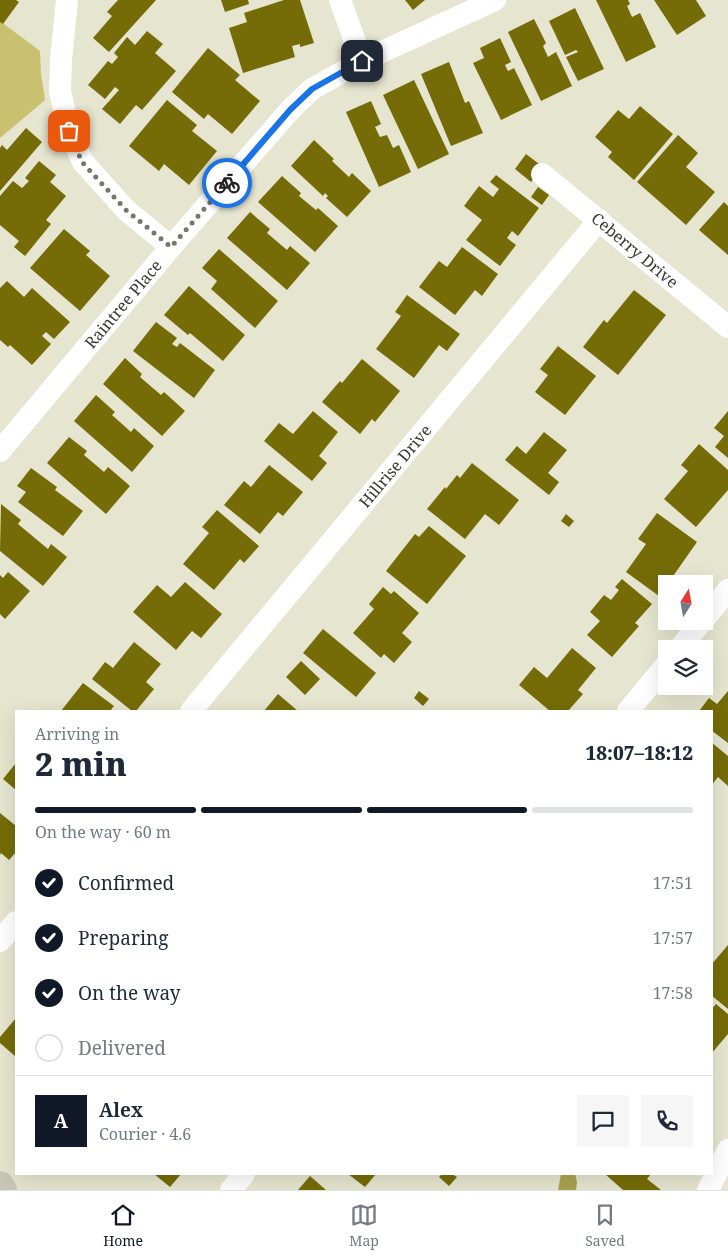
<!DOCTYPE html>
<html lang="en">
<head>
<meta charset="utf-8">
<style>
	:root { --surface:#fff; --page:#f6f6f7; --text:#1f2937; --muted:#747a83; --line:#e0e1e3; --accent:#111827 }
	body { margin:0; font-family:"Noto Serif",serif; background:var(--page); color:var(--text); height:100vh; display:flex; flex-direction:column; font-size:19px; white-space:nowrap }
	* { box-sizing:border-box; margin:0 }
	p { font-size:16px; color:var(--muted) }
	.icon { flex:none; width:28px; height:28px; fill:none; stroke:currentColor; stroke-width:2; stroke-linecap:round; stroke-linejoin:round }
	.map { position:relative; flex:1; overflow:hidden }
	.panel { position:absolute; left:15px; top:710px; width:698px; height:465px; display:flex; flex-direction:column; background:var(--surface); border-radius:0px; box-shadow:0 5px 20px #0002 }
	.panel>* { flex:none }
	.needle { width:32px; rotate:11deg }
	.controls { position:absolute; left:658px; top:575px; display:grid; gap:10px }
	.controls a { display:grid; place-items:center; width:55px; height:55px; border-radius:0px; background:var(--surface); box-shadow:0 5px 20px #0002; font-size:25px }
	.pin { position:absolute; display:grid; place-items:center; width:42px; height:42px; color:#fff; margin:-21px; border-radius:10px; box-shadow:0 2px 8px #0006 }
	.courier { position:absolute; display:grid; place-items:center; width:50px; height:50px; margin:-25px; border:4px solid #1a73e8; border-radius:50%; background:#fff; color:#222; box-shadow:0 1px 6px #0007 }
	.overview em { font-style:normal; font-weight:800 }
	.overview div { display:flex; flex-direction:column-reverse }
	.overview { display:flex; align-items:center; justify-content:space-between; height:85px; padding:0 20px }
	h1 { font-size:32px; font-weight:800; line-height:38px }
	.bar { display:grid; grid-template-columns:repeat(4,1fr); gap:8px 5px; align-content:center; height:60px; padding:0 20px }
	.bar i { height:6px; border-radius:4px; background:var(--line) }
	.bar .on { background:var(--accent) }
	.bar p { grid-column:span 4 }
	.line { display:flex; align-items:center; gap:12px; padding:0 20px; border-top:1px solid var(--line) }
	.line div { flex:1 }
	.round { display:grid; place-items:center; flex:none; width:52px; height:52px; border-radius:0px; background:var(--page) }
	ol { padding:0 20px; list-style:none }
	li { display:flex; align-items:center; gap:15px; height:55px }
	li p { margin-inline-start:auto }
	li .icon { padding:5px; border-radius:50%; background:var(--accent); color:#fff; stroke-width:4 }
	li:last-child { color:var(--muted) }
	li i { width:28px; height:28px; border:2px solid var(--line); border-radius:50% }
	.tabs { display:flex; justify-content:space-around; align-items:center; height:70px; border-top:1px solid var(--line); background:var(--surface); font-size:14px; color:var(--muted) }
	.tabs a { display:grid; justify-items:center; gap:2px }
	.tabs .on { color:var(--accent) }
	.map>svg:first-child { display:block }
	.green { fill:#c9c16f }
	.water { fill:#aca34e }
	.building { fill:#756c07 }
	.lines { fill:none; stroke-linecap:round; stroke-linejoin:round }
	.street { stroke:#fff; stroke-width:22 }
	.secondary { stroke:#c8c6b4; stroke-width:28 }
	.done { stroke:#78766a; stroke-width:5; stroke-dasharray:0 9 }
	.route { stroke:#1a73e8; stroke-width:6 }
	.labels { text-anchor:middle; stroke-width:5; stroke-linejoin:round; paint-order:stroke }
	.street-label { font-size:16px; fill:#3c3b33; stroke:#fff }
</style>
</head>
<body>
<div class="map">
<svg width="728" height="1190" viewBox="0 0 728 1190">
	<rect width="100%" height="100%" fill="#e6e5cf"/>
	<path class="green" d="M0 21 40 51 41 74 45 100 0 138Z"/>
	<path class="water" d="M561 1174H575L577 1182 576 1190H558Z"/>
	<g class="building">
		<path d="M0 0H16L19 2 3 24 0 22Z"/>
		<path d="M118 0H156L109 52 93 38 112 16 107 12Z"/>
		<path d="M221 0H248L249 4 225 12Z"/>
		<path d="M284 0H300L314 43 300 47V44L292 46 295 57 243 73 229 28 247 22 244 13Z"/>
		<path d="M405 0H425L413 10Z"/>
		<path d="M596 0H628L630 4 627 6 632 17 640 13 656 47 626 62Z"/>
		<path d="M654 0H696L706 16 677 35Z"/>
		<path d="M575 8 604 69 578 81 566 57 578 52 576 50 565 55 549 21Z"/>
		<path d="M534 19 546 43 543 46 548 57 556 52 572 86 541 101 508 32Z"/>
		<path d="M147 31 163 44 155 53 176 71 142 110 136 105 120 124 102 109 119 90 115 87 105 99 88 85 108 61 112 64 118 57 114 53 127 37 135 45Z"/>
		<path d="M500 38 511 62 505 65 508 71 514 68 532 105 501 120 473 63 484 58 480 48Z"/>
		<path d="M208 48 240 75 235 80 260 101 232 134 208 114 204 119 172 92Z"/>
		<path d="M449 62 465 103 469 101 483 133 451 146 421 74Z"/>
		<path d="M414 80 449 154 418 169 383 95Z"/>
		<path d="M167 100 197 125 192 131 217 151 189 185 164 164 159 171 129 146Z"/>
		<path d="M371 101 381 124 375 127 380 137 387 135 393 148 399 145 411 172 379 187 346 112Z"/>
		<path d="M640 106 673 134 634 180 608 157 612 152 595 137 618 110 629 119Z"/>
		<path d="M26 128 42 142 0 191V148L2 145 7 150Z"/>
		<path d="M678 135 698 153 686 167 715 192 686 225 637 182Z"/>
		<path d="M314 140 334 159 332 161 349 177 352 173 371 191 347 217 326 198 328 196 325 193 323 196 291 166Z"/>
		<path d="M526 154 543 167 531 182 515 169Z"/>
		<path d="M39 161 56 175 50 182 66 196 46 220 51 224 25 256 14 247 19 241 0 225V196L13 181 22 188 29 181 25 178Z"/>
		<path d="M496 175 539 208 518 236 512 231 507 238 516 245 500 266 466 240 482 220 464 206 479 186 493 197 499 189 490 182Z"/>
		<path d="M282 176 301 193 299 196 316 210 318 208 338 226 315 252 258 202Z"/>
		<path d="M538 187 549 195 542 205 531 197Z"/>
		<path d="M724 202 728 206V255L699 230Z"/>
		<path d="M250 212 270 229 267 233 287 250 290 246 310 263 287 290 227 238Z"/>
		<path d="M64 229 90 251 86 255 110 276 80 311 30 268Z"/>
		<path d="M462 247 498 274 482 296 475 290 455 315 419 287 439 261 447 267Z"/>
		<path d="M219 249 278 301 255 328 211 289 217 281 202 268Z"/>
		<path d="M7 281 24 297 32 288 70 322 54 339 46 332 42 336 51 344 32 365 10 345 8 347 0 340V288Z"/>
		<path d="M189 286 245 335 223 361 190 333 188 335 164 315Z"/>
		<path d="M634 290 666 315 618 375 583 347 604 320 607 323Z"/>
		<path d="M407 295 460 334 447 351 439 345 414 378 376 349 401 316 395 312Z"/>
		<path d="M156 322 177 338 172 344 177 347 180 343 215 370 194 398 133 351Z"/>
		<path d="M558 346 596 376 565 415 535 392 548 375 540 369Z"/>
		<path d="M125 358 142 374 140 377 161 395 164 392 185 411 162 436 103 384Z"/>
		<path d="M362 359 400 391 375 422 372 419 360 434 322 402 340 381 342 383Z"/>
		<path d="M96 395 115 412 112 415 131 432 134 428 154 446 132 472 74 421Z"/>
		<path d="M313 411 338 432 319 456 327 463 312 481 264 441 279 423 293 434Z"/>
		<path d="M728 411V458L715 447 724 436 714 428Z"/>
		<path d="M544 432 567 450 548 473 559 482 549 495 505 460 517 446 526 454Z"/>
		<path d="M69 437 87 451 84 455 104 472 108 467 130 486 106 514 47 463Z"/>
		<path d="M699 444 728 470V490L696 527 664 499 688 471 681 465Z"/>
		<path d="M472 463 519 500 499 525 485 514 465 539 427 509 445 487 446 489 457 475 460 478Z"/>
		<path d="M269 465 303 492 283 516 278 512 260 534 224 505 244 481 251 487Z"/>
		<path d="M31 468 57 487 55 490 83 511 63 536 18 502 26 492 17 486Z"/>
		<path d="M1 504 21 520 18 524 48 549 51 544 67 557 43 586 0 551Z"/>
		<path d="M217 510 259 546 244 563 240 559 214 590 183 564 209 533 202 527Z"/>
		<path d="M657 513 697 542 659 596 626 572 646 544 638 539Z"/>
		<path d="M566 514 574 521 569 527 561 521Z"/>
		<path d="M429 526 466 556 427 604 386 571 415 534 419 537Z"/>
		<path d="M8 572 30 591 5 619 0 614V575L3 578Z"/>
		<path d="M622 579 652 604 635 623 639 626 612 657 587 635 600 621 590 612 604 595 611 600 619 590 615 587Z"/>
		<path d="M185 582 222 614 201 638 192 631 176 650 133 612 157 585 171 597Z"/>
		<path d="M383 587 391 594 394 591 419 613 402 633 412 642 394 663 384 654 381 658 353 633 374 609 369 604Z"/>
		<path d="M323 629 376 673 356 697 303 653Z"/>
		<path d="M134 642 161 664 146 682 154 689 136 711H132L92 679 105 662 113 668Z"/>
		<path d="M572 648 596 668 578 690 583 694 568 711H550L519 685 534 667 547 678Z"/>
		<path d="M301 661 320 679 305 695 286 677Z"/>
		<path d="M83 683 114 706 110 711H61Z"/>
		<path d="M419 691 429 699 423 706 414 698Z"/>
		<path d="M728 691V743L711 730V711H699L709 698 717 704Z"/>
		<path d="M278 694 298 711H264Z"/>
		<path d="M711 742 728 756V786L718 777 711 786Z"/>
		<path d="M16 763V790L3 779Z"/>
		<path d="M0 813 16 826V852L9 860 1 853 0 855Z"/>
		<path d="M728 945V1009L711 995V965Z"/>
		<path d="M716 1004 728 1014V1034L711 1054V1010Z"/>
		<path d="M16 1018V1057L0 1043V1037Z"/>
		<path d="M154 1174H181L170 1187Z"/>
		<path d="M348 1174H376L365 1187Z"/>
		<path d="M442 1174H452L457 1177 449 1186 439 1177Z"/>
		<path d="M605 1174H651L647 1179 661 1190H623Z"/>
		<path d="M310 1176 326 1190H298Z"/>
	</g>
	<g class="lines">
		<g class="street">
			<path d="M67 0 61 60 60 91 69 131 83 162 126 210 171 247"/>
			<path d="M340 0 362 61"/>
			<path d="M542 174 728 327"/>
			<path d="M0 451 171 247 290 110 312 89 362 61 495 0"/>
			<path d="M704 619 728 590"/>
			<path d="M679 649 702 621"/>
			<path d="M191 711 599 220"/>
			<path d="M628 711 666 665"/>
			<path d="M0 941 16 922"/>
			<path d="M231 1190 244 1174"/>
			<path d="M708 1190 728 1150"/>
		</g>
		<path class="secondary" d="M0 1185 3 1190"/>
	</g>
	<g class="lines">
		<path class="done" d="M69 131 82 162 126 210 171 247 227 183"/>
		<path class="route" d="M227 183 290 110 312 89 362 61"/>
	</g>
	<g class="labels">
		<g class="street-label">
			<text transform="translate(635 250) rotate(40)" y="6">Ceberry Drive</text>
			<text transform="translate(123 304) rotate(-50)" y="6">Raintree Place</text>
			<text transform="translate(395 466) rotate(-50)" y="6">Hillrise Drive</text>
		</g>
	</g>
</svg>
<div class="controls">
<a><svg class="needle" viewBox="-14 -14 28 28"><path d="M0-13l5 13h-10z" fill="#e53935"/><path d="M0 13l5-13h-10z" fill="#747a83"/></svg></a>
<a><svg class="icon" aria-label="layers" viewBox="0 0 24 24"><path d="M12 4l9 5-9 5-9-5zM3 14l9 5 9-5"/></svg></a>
</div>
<div class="pin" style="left:69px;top:131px;background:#ea580c"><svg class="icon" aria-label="bag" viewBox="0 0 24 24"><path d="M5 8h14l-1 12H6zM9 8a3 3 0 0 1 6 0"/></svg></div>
<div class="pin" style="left:362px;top:61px;background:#1f2937"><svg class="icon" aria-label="home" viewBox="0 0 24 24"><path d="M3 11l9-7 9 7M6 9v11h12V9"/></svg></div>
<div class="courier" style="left:227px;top:183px"><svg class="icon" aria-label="bike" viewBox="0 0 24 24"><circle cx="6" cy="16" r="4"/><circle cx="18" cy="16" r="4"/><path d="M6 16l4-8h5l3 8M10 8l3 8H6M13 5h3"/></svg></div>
<section class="panel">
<div class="overview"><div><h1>2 min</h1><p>Arriving in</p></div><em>18:07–18:12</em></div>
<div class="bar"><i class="on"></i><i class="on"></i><i class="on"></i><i></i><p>On the way · 60 m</p></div>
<ol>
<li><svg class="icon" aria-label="check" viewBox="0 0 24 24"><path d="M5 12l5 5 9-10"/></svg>Confirmed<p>17:51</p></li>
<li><svg class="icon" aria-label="check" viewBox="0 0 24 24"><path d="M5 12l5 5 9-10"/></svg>Preparing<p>17:57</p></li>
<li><svg class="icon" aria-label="check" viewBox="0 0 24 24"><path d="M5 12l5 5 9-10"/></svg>On the way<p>17:58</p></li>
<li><i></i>Delivered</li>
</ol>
<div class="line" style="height:90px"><b class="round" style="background:var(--accent);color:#fff">A</b><div><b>Alex</b><p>Courier · 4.6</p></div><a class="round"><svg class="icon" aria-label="chat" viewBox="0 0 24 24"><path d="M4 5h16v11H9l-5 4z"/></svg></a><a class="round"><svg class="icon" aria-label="phone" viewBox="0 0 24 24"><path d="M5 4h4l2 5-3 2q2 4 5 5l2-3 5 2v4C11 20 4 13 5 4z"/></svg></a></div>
</section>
</div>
<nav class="tabs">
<a class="on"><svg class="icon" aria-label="home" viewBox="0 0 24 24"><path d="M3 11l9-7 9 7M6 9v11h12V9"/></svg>Home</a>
<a><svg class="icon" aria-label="map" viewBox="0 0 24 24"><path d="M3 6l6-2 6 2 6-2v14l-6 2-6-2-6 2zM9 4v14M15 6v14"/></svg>Map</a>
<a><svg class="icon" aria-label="saved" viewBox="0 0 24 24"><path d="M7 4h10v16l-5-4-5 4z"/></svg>Saved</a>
</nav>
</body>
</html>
